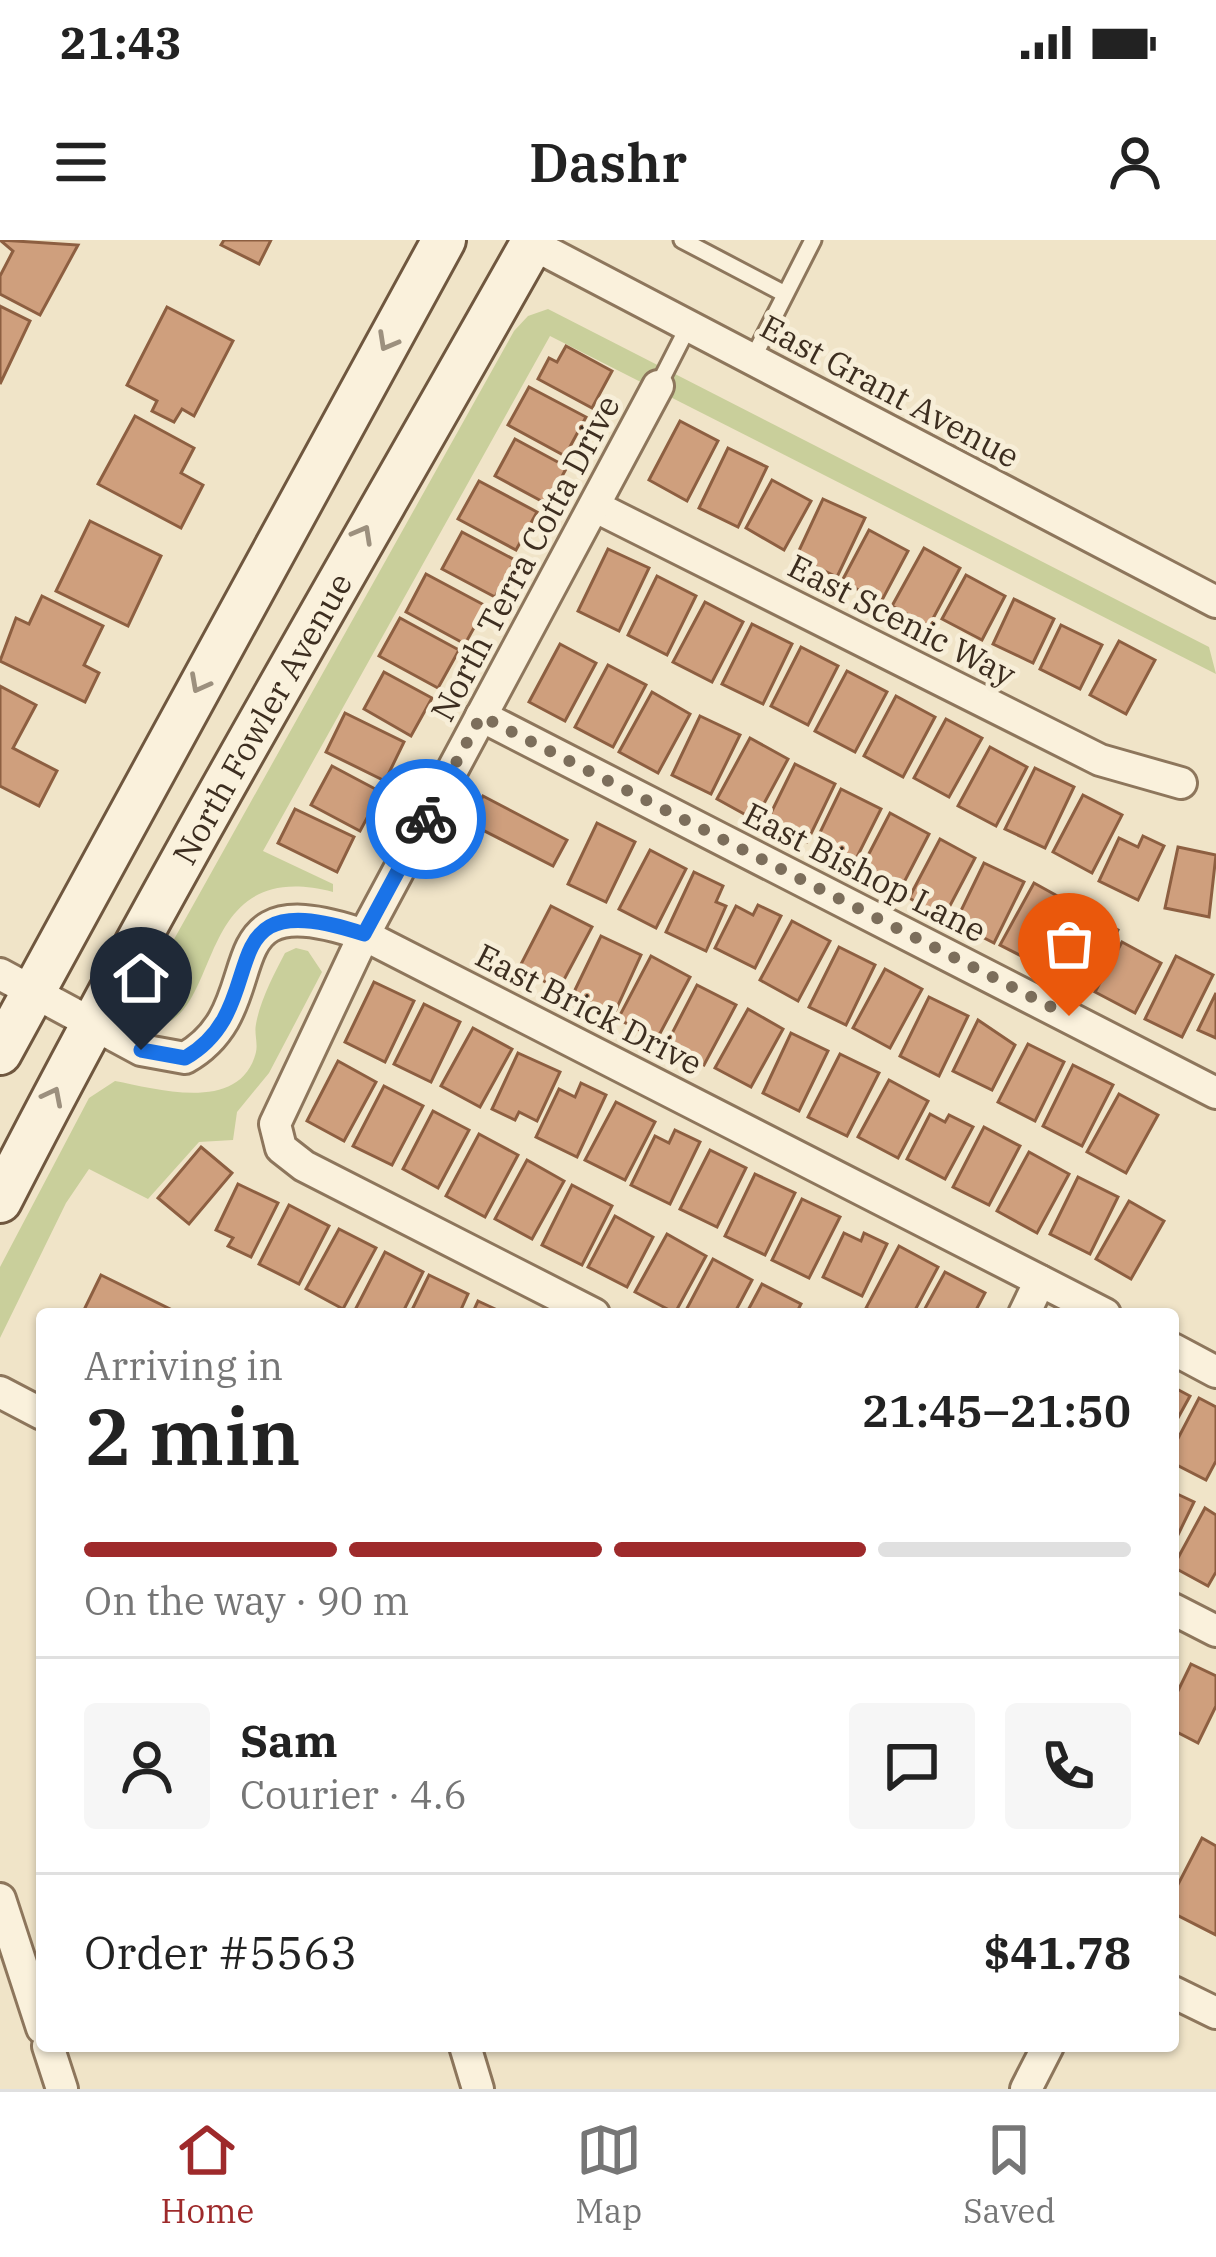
<!DOCTYPE html>
<html lang="en">
<head>
<meta charset="utf-8">
<style>
	:root { --surface:#fff; --page:#f6f6f6; --text:#222; --muted:#767676; --line:#e0e0e0; --accent:#9e2a2b }
	body { margin:0; font-family:"IBM Plex Serif",serif; background:var(--page); color:var(--text); height:100vh; display:flex; flex-direction:column; font-size:45px; white-space:nowrap }
	* { box-sizing:border-box; margin:0 }
	p { font-size:39px; color:var(--muted) }
	.icon { flex:none; width:66px; height:66px; fill:none; stroke:currentColor; stroke-width:2; stroke-linecap:round; stroke-linejoin:round }
	.map { position:relative; flex:1; overflow:hidden }
	.details { position:absolute; left:36px; top:1068px; width:1143px; height:744px; display:flex; flex-direction:column; background:var(--surface); border-radius:12px; box-shadow:0 3px 9px #0004 }
	.details>* { flex:none }
	.pin { position:absolute; display:grid; place-items:center; width:102px; height:102px; color:#fff; margin:-123px -51px; border-radius:50% 50% 50% 0; rotate:-45deg; box-shadow:0 0 12px #0007 }
	.pin .icon { rotate:45deg }
	.courier { position:absolute; display:grid; place-items:center; width:120px; height:120px; margin:-60px; border:9px solid #1a73e8; border-radius:50%; background:#fff; color:#222; box-shadow:0 3px 15px #0007 }
	.headline em { font-style:normal; font-weight:600 }
	.headline div { display:flex; flex-direction:column-reverse }
	.headline { display:flex; align-items:center; justify-content:space-between; height:204px; padding:0 48px }
	h1 { font-size:78px; font-weight:600; line-height:90px }
	.bar { display:grid; grid-template-columns:repeat(4,1fr); gap:18px 12px; align-content:center; height:144px; padding:0 48px }
	.bar i { height:15px; border-radius:9px; background:var(--line) }
	.bar .active { background:var(--accent) }
	.bar p { grid-column:span 4 }
	.line { display:flex; align-items:center; gap:30px; padding:0 48px; border-top:3px solid var(--line) }
	.line div { flex:1 }
	.round { display:grid; place-items:center; flex:none; width:126px; height:126px; border-radius:12px; background:var(--page) }
	.status { display:flex; justify-content:space-between; align-items:center; height:84px; padding:0 60px; background:var(--surface); direction:ltr }
	.status svg { height:33px; fill:currentColor }
	header { display:flex; justify-content:space-between; align-items:center; height:156px; padding:0 48px; background:var(--surface); font-size:54px; font-weight:600 }
	.menu { display:flex; justify-content:space-around; align-items:center; height:168px; border-top:3px solid var(--line); background:var(--surface); font-size:33px; color:var(--muted) }
	.menu a { display:grid; justify-items:center; gap:6px }
	.menu .active { color:var(--accent) }
	.map>svg:first-child { display:block }
	.green { fill:#c9cf9b }
	.building { fill:#cf9f7d; stroke:#8d5f41; stroke-width:3 }
	.lines { fill:none; stroke-linecap:round; stroke-linejoin:round }
	.lane-casing { stroke:#8d765c; stroke-width:21 }
	.street-casing { stroke:#8d765c; stroke-width:36 }
	.secondary-casing { stroke:#6f573f; stroke-width:48 }
	.lane { stroke:#faf1dc; stroke-width:15 }
	.street { stroke:#faf1dc; stroke-width:30 }
	.secondary { stroke:#faf1dc; stroke-width:42 }
	.oneway { stroke:#9c907e }
	.done { stroke:#7c6e5b; stroke-width:12; stroke-dasharray:0 21.6 }
	.route { stroke:#1a73e8; stroke-width:15 }
	.labels { text-anchor:middle; stroke-width:10; stroke-linejoin:round; paint-order:stroke }
	.street-label { font-size:33px; fill:#3d2e20; stroke:#f7eed8 }
</style>
</head>
<body>
<div class="status"><b>21:43</b><svg viewBox="0 0 49 12"><path d="M0 12V9h3v3zM5 12V6h3v6zM10 12V3h3v9zM15 12V0h3v12zM26 1h20v11H26zM47 4h2v5h-2z"/></svg></div>
<header><svg class="icon" aria-label="menu" viewBox="0 0 24 24"><path d="M4 6h16M4 12h16M4 18h16"/></svg>Dashr<svg class="icon" aria-label="person" viewBox="0 0 24 24"><circle cx="12" cy="8" r="4"/><path d="M4 21q1-7 8-7t8 7"/></svg></header>
<div class="map">
<svg width="1216" height="1849" viewBox="0 0 1216 1849">
	<rect width="100%" height="100%" fill="#f0e4c8"/>
	<g class="green">
		<path d="M548 69 1209 407 1216 434 550 96 263 611 333 644V652C193 616 224 772 158 786L140 765 144 753 514 91 528 76Z"/>
		<path d="M296 708 308 711 322 732 269 833 237 872 233 900 199 902 148 959 89 929 66 963 0 1098V1027L89 858 115 841C157 849 241 874 256 812 258 803 254 793 256 784 260 761 274 734 285 713Z"/>
	</g>
	<g class="building">
		<path d="M0 0 78 5 40 75 0 54V36L13 11Z"/>
		<path d="M224 0H271L259 24 221 5Z"/>
		<path d="M0 66 30 81 0 144Z"/>
		<path d="M167 67 233 101 194 176 182 169 174 182 152 171 157 161 127 145Z"/>
		<path d="M566 106 612 131 592 168 538 139 549 118 557 122Z"/>
		<path d="M529 147 586 177 565 216 508 185Z"/>
		<path d="M135 176 194 208 181 233 203 245 181 288 98 244Z"/>
		<path d="M680 181 718 201 687 261 649 240Z"/>
		<path d="M515 199 567 227 547 264 495 236Z"/>
		<path d="M728 208 767 227 738 287 699 268Z"/>
		<path d="M772 240 811 261 784 310 746 288Z"/>
		<path d="M479 241 537 272 516 310 458 279Z"/>
		<path d="M823 259 865 278 837 337 796 317Z"/>
		<path d="M90 281 161 316 128 386 56 351Z"/>
		<path d="M869 290 908 311 881 362 842 341Z"/>
		<path d="M462 292 515 320 495 357 442 329Z"/>
		<path d="M924 308 960 328 929 386 892 366Z"/>
		<path d="M608 309 649 328 619 391 578 371Z"/>
		<path d="M426 334 486 366 465 404 406 372Z"/>
		<path d="M966 335 1005 356 982 400 942 379Z"/>
		<path d="M657 336 696 356 667 415 628 395Z"/>
		<path d="M42 356 103 386 84 425 99 433 85 462 0 421 16 378 29 384Z"/>
		<path d="M1014 359 1054 379 1033 423 993 404Z"/>
		<path d="M705 362 743 382 712 442 673 422Z"/>
		<path d="M400 378 459 410 438 448 379 416Z"/>
		<path d="M752 384 792 404 763 464 722 444Z"/>
		<path d="M1061 385 1102 405 1080 449 1040 429Z"/>
		<path d="M1119 401 1155 420 1126 474 1090 455Z"/>
		<path d="M560 404 596 423 565 481 529 462Z"/>
		<path d="M801 407 838 426 808 485 771 466Z"/>
		<path d="M608 425 646 445 613 507 575 487Z"/>
		<path d="M847 431 887 452 855 512 815 491Z"/>
		<path d="M384 432 432 458 411 496 364 469Z"/>
		<path d="M0 446 36 465 13 508 57 531 39 566 0 546Z"/>
		<path d="M652 452 690 474 658 533 619 512Z"/>
		<path d="M896 456 935 477 903 537 864 516Z"/>
		<path d="M345 473 404 502 385 541 326 512Z"/>
		<path d="M700 476 740 495 711 554 672 535Z"/>
		<path d="M946 479 982 498 949 557 914 538Z"/>
		<path d="M750 498 788 519 755 580 717 559Z"/>
		<path d="M990 507 1027 527 996 586 958 566Z"/>
		<path d="M795 524 835 544 807 602 766 583Z"/>
		<path d="M332 526 381 552 360 591 311 565Z"/>
		<path d="M1035 528 1074 547 1045 608 1005 589Z"/>
		<path d="M841 549 881 569 851 629 812 609Z"/>
		<path d="M1083 555 1122 575 1092 633 1053 612Z"/>
		<path d="M483 556 567 600 553 626 469 583Z"/>
		<path d="M295 569 354 597 337 632 278 603Z"/>
		<path d="M890 573 929 594 899 652 860 631Z"/>
		<path d="M597 583 635 602 606 662 568 644Z"/>
		<path d="M1143 596 1164 606 1138 660 1099 641 1119 598 1138 607Z"/>
		<path d="M940 599 975 618 944 677 909 658Z"/>
		<path d="M1178 607 1216 615 1209 677 1165 668Z"/>
		<path d="M650 610 686 629 656 688 619 669Z"/>
		<path d="M984 623 1024 642 994 703 955 683Z"/>
		<path d="M694 632 723 646 716 662 726 666 706 711 666 692Z"/>
		<path d="M1034 643 1072 664 1039 725 1000 705Z"/>
		<path d="M758 665 781 676 755 728 715 708 736 666 753 675Z"/>
		<path d="M551 666 592 687 559 749 519 728Z"/>
		<path d="M1078 670 1118 690 1091 748 1050 729Z"/>
		<path d="M792 681 830 701 798 761 760 740Z"/>
		<path d="M601 696 641 715 614 774 573 754Z"/>
		<path d="M1122 702 1161 723 1135 773 1095 752Z"/>
		<path d="M839 707 875 725 846 785 809 767Z"/>
		<path d="M651 716 690 737 657 799 618 779Z"/>
		<path d="M1176 716 1213 735 1182 797 1145 779Z"/>
		<path d="M885 729 922 749 890 808 853 788Z"/>
		<path d="M374 742 414 761 385 822 345 802Z"/>
		<path d="M697 745 736 765 704 825 666 805Z"/>
		<path d="M1216 753V798L1198 790Z"/>
		<path d="M929 757 968 776 939 836 900 816Z"/>
		<path d="M424 764 460 782 431 842 394 824Z"/>
		<path d="M748 769 783 789 751 847 715 828Z"/>
		<path d="M978 780 1015 805 992 850 953 831Z"/>
		<path d="M473 788 512 809 480 867 441 846Z"/>
		<path d="M791 793 828 811 799 871 763 853Z"/>
		<path d="M1028 804 1064 822 1035 881 998 862Z"/>
		<path d="M518 813 560 832 537 881 519 872 515 880 492 869Z"/>
		<path d="M840 814 879 833 847 896 808 877Z"/>
		<path d="M338 821 376 842 344 901 307 881Z"/>
		<path d="M1073 825 1113 845 1082 906 1043 886Z"/>
		<path d="M889 840 928 861 898 918 858 897Z"/>
		<path d="M581 843 606 855 577 917 536 897 559 849 575 857Z"/>
		<path d="M384 846 423 866 392 925 353 906Z"/>
		<path d="M1119 854 1158 875 1126 933 1087 912Z"/>
		<path d="M616 862 655 882 625 940 585 920Z"/>
		<path d="M433 871 469 890 438 948 403 929Z"/>
		<path d="M930 874 945 882 949 875 973 887 945 939 907 919Z"/>
		<path d="M984 887 1020 906 989 965 953 947Z"/>
		<path d="M675 890 700 902 670 964 631 945 655 896 669 903Z"/>
		<path d="M479 894 518 915 485 977 446 956Z"/>
		<path d="M201 907 232 933 189 984 158 958Z"/>
		<path d="M710 910 746 928 717 987 680 969Z"/>
		<path d="M1029 912 1069 934 1037 993 997 971Z"/>
		<path d="M527 920 564 941 532 999 495 979Z"/>
		<path d="M755 934 795 953 765 1015 725 996Z"/>
		<path d="M1078 937 1118 957 1090 1014 1050 994Z"/>
		<path d="M238 944 278 963 251 1017 228 1006 233 998 216 990Z"/>
		<path d="M572 945 612 966 582 1025 542 1005Z"/>
		<path d="M802 959 840 977 809 1038 772 1020Z"/>
		<path d="M1129 961 1164 981 1131 1039 1096 1019Z"/>
		<path d="M289 965 329 986 299 1044 259 1024Z"/>
		<path d="M615 976 653 997 627 1047 588 1027Z"/>
		<path d="M339 989 376 1008 343 1069 306 1049Z"/>
		<path d="M844 993 861 1001 864 993 887 1004 862 1056 823 1037Z"/>
		<path d="M667 994 706 1016 675 1073 635 1052Z"/>
		<path d="M899 1006 938 1027 913 1074H878L866 1068Z"/>
		<path d="M385 1012 423 1032 402 1074H353Z"/>
		<path d="M713 1019 752 1040 734 1074H684Z"/>
		<path d="M945 1032 985 1053 974 1074H922Z"/>
		<path d="M101 1035 172 1070 170 1074H82Z"/>
		<path d="M429 1035 468 1054 459 1074H410Z"/>
		<path d="M762 1044 801 1064 796 1074H746Z"/>
		<path d="M478 1061 506 1074H472Z"/>
		<path d="M1173 1147 1190 1156 1173 1187Z"/>
		<path d="M1199 1158 1216 1167V1221L1206 1240 1173 1223V1208Z"/>
		<path d="M1173 1252 1194 1262 1173 1305Z"/>
		<path d="M1205 1268 1216 1275V1332L1208 1346 1173 1327Z"/>
		<path d="M1191 1424 1216 1436V1466L1198 1503 1173 1490V1461Z"/>
		<path d="M1202 1598 1216 1606V1695L1173 1673V1654Z"/>
	</g>
	<g class="lines">
		<g class="lane-casing">
			<g id="lane">
				<path d="M682 0 785 54"/>
				<path d="M752 120 813 0"/>
				<path d="M658 146 688 87"/>
			</g>
		</g>
		<g class="street-casing">
			<g id="street">
				<path d="M532 4 1216 362"/>
				<path d="M596 267 1100 520 1181 543"/>
				<path d="M481 476 1216 853"/>
				<path d="M0 734 141 810 185 818C279 765 199 638 364 695L1105 1074"/>
				<path d="M594 1074 304 926 281 908 275 884 364 695 658 146"/>
				<path d="M1024 1074 1040 1041"/>
				<path d="M1173 1109 1216 1132"/>
				<path d="M0 1152 42 1174"/>
				<path d="M1173 1369 1216 1391"/>
				<path d="M0 1659 42 1788"/>
				<path d="M1173 1752 1216 1773"/>
				<path d="M48 1806 62 1849"/>
				<path d="M465 1806 478 1849"/>
				<path d="M1026 1849 1048 1806"/>
			</g>
		</g>
		<g class="secondary-casing">
			<g id="secondary">
				<path d="M0 813 444 0"/>
				<path id="s1" d="M0 961C167 634 354 320 534 0"/>
			</g>
		</g>
		<use href="#lane" class="lane"/>
		<use href="#street" class="street"/>
		<use href="#secondary" class="secondary"/>
	</g>
	<defs><path id="oneway-chevron" d="M-2-3.5L2.5 0L-2 3.5" fill="none" stroke-width="1.6" stroke-linecap="round" stroke-linejoin="round" transform="scale(3)"/></defs>
	<g class="oneway">
		<use href="#oneway-chevron" transform="translate(387 102) rotate(119)"/>
		<use href="#oneway-chevron" transform="translate(363 294) rotate(-61)"/>
		<use href="#oneway-chevron" transform="translate(199 444) rotate(118)"/>
		<use href="#oneway-chevron" transform="translate(53 856) rotate(-63)"/>
	</g>
	<g class="lines">
		<path class="done" d="M426 579 481 476 1069 776"/>
		<path class="route" d="M141 810 185 818C279 764 199 639 364 694L426 579"/>
	</g>
	<g class="labels">
		<g class="street-label">
			<text transform="translate(890 151) rotate(28)" y="12">East Grant Avenue</text>
			<text transform="translate(525 318) rotate(-62)" y="12">North Terra Cotta Drive</text>
			<text transform="translate(902 380) rotate(27)" y="12">East Scenic Way</text>
			<text dy="12" stroke="none"><textPath href="#s1" startOffset="549">North Fowler Avenue</textPath></text>
			<text transform="translate(865 632) rotate(27)" y="12">East Bishop Lane</text>
			<text transform="translate(589 769) rotate(27)" y="12">East Brick Drive</text>
		</g>
	</g>
</svg>
<div class="pin" style="left:1069px;top:776px;background:#ea580c"><svg class="icon" aria-label="bag" viewBox="0 0 24 24"><path d="M5 8h14l-1 12H6zM9 8a3 3 0 0 1 6 0"/></svg></div>
<div class="pin" style="left:141px;top:810px;background:#1f2937"><svg class="icon" aria-label="home" viewBox="0 0 24 24"><path d="M3 11l9-7 9 7M6 9v11h12V9"/></svg></div>
<div class="courier" style="left:426px;top:579px"><svg class="icon" aria-label="bike" viewBox="0 0 24 24"><circle cx="6" cy="16" r="4"/><circle cx="18" cy="16" r="4"/><path d="M6 16l4-8h5l3 8M10 8l3 8H6M13 5h3"/></svg></div>
<section class="details">
<div class="headline"><div><h1>2 min</h1><p>Arriving in</p></div><em>21:45–21:50</em></div>
<div class="bar"><i class="active"></i><i class="active"></i><i class="active"></i><i></i><p>On the way · 90 m</p></div>
<div class="line" style="height:216px"><a class="round"><svg class="icon" aria-label="person" viewBox="0 0 24 24"><circle cx="12" cy="8" r="4"/><path d="M4 21q1-7 8-7t8 7"/></svg></a><div><b>Sam</b><p>Courier · 4.6</p></div><a class="round"><svg class="icon" aria-label="chat" viewBox="0 0 24 24"><path d="M4 5h16v11H9l-5 4z"/></svg></a><a class="round"><svg class="icon" aria-label="phone" viewBox="0 0 24 24"><path d="M5 4h4l2 5-3 2q2 4 5 5l2-3 5 2v4C11 20 4 13 5 4z"/></svg></a></div>
<div class="line" style="height:156px"><div>Order #5563</div><b>$41.78</b></div>
</section>
</div>
<nav class="menu">
<a class="active"><svg class="icon" aria-label="home" viewBox="0 0 24 24"><path d="M3 11l9-7 9 7M6 9v11h12V9"/></svg>Home</a>
<a><svg class="icon" aria-label="map" viewBox="0 0 24 24"><path d="M3 6l6-2 6 2 6-2v14l-6 2-6-2-6 2zM9 4v14M15 6v14"/></svg>Map</a>
<a><svg class="icon" aria-label="saved" viewBox="0 0 24 24"><path d="M7 4h10v16l-5-4-5 4z"/></svg>Saved</a>
</nav>
</body>
</html>
